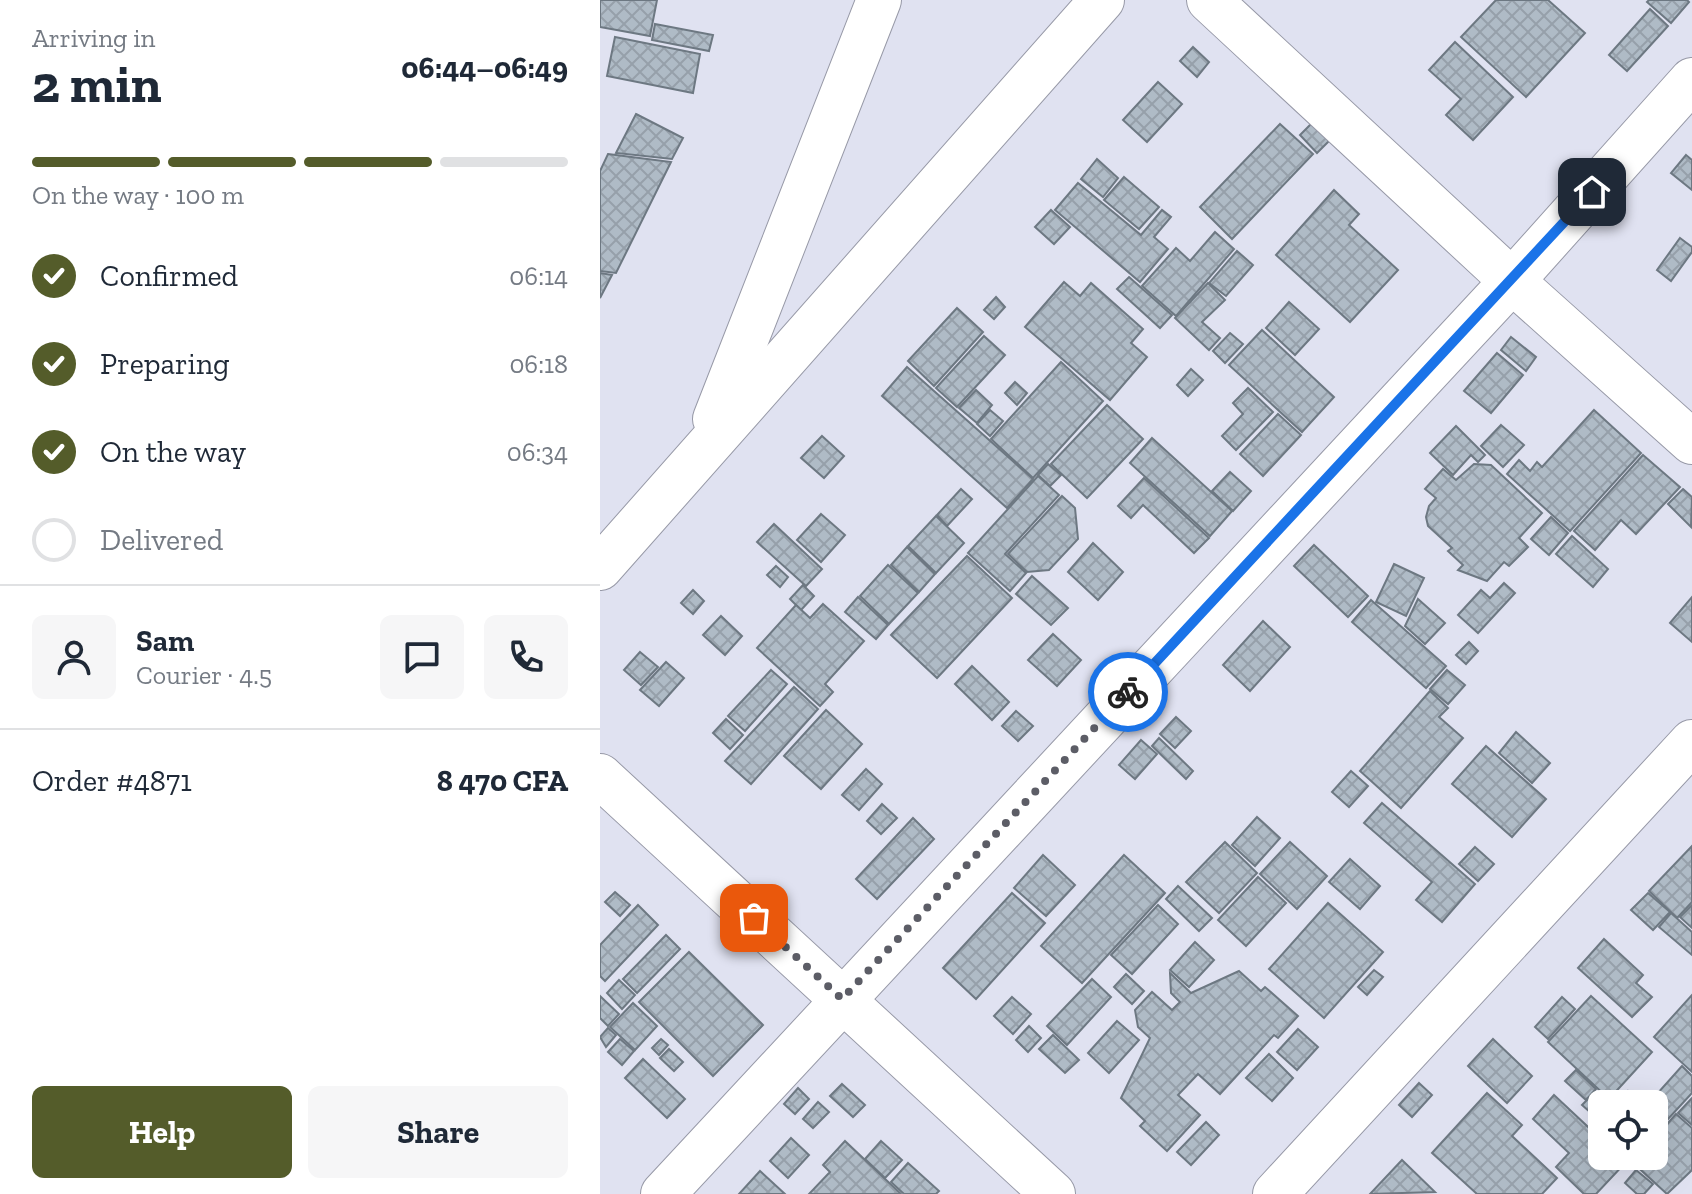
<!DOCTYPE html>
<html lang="en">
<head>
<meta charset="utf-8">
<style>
	:root { --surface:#fff; --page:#f6f6f7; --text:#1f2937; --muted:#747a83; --line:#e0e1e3; --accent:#545c2a }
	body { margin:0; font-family:"Zilla Slab",serif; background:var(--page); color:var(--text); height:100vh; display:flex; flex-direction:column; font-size:30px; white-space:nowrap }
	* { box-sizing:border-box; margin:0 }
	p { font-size:26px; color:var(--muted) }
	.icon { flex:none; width:44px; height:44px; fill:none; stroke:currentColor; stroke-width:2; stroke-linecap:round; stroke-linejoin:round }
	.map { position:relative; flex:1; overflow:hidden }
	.details { display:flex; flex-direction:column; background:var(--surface); width:600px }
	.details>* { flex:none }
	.tools { position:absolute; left:988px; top:1090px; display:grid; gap:16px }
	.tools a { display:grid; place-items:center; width:80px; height:80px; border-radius:12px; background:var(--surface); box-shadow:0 8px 32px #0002; font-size:40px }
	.pin { position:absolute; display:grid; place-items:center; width:68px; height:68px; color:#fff; margin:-34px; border-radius:16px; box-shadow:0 4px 12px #0006 }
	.courier { position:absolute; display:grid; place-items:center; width:80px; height:80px; margin:-40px; border:6px solid #1a73e8; border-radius:50%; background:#fff; color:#222; box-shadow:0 2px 10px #0007 }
	.headline em { font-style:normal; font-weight:700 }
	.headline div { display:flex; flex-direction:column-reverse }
	.headline { display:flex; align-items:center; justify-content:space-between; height:136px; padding:0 32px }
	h1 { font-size:52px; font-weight:700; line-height:60px }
	.bar { display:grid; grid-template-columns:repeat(4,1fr); gap:12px 8px; align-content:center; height:96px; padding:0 32px }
	.bar i { height:10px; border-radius:6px; background:var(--line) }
	.bar .active { background:var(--accent) }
	.bar p { grid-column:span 4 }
	.line { display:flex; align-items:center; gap:20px; padding:0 32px; border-top:2px solid var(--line) }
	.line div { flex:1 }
	.round { display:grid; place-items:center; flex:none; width:84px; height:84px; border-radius:12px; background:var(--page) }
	ol { padding:0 32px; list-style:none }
	li { display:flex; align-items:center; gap:24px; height:88px }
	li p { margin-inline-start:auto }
	li .icon { padding:8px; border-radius:50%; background:var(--accent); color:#fff; stroke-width:4 }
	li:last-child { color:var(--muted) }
	li i { width:44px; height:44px; border:4px solid var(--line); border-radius:50% }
	.primary-button { display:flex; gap:16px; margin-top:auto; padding:16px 32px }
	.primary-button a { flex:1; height:92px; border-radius:12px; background:var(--accent); color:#fff; font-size:32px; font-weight:700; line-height:92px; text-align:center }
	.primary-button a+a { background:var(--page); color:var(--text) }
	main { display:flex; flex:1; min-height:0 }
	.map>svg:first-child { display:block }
	.building { fill:url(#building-cross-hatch); stroke:#6d7882; stroke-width:2 }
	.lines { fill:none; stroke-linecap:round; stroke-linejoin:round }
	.street-casing { stroke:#9799a7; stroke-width:46 }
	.street { stroke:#fff; stroke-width:44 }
	.done { stroke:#5c5d66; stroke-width:8; stroke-dasharray:0 14.4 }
	.route { stroke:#1a73e8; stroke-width:10 }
</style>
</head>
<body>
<main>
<section class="details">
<div class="headline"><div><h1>2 min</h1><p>Arriving in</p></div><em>06:44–06:49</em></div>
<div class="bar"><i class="active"></i><i class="active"></i><i class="active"></i><i></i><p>On the way · 100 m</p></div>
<ol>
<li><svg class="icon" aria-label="check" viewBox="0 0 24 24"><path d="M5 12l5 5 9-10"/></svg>Confirmed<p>06:14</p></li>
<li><svg class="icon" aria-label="check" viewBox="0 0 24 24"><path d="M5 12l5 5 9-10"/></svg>Preparing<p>06:18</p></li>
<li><svg class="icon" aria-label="check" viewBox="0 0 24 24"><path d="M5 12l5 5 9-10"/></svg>On the way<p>06:34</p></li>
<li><i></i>Delivered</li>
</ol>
<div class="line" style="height:144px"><a class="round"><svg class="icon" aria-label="person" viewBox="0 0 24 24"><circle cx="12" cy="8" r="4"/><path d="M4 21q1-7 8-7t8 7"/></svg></a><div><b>Sam</b><p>Courier · 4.5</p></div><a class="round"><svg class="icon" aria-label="chat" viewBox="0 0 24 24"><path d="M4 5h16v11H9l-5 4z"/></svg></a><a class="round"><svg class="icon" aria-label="phone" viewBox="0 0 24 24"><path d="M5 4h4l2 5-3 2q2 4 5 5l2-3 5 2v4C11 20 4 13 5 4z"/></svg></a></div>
<div class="line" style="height:104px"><div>Order #4871</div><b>8 470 CFA</b></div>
<div class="primary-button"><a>Help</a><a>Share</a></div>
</section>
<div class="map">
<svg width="1092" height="1194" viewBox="0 0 1092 1194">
	<defs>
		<pattern id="building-cross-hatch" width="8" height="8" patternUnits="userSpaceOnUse" patternTransform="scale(2)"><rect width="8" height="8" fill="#afbbc6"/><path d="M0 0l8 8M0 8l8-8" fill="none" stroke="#96a0aa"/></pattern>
	</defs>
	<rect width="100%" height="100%" fill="#e0e2f1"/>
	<g class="building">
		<path d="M0 0H57L50 36 0 27Z"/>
		<path d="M896 0H948L985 33 926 97 861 37Z"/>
		<path d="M1049 0H1087L1089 2 1071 23 1047 2Z"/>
		<path d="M1050 9 1068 26 1027 71 1009 55Z"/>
		<path d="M55 24 113 35 109 51 52 40Z"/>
		<path d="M15 37 100 54 93 93 7 76Z"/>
		<path d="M855 42 913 97 873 140 846 115 861 99 829 70Z"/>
		<path d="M593 47 609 62 597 77 580 61Z"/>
		<path d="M558 82 582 104 547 142 523 120Z"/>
		<path d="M36 114 83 138 72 159 16 153Z"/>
		<path d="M714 121 732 138 717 153 700 135Z"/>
		<path d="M680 124 713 154 632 239 600 207Z"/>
		<path d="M8 154 71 162 16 273 0 271V171Z"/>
		<path d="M1086 155 1092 160V190L1071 173Z"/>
		<path d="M497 159 518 178 503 197 481 179Z"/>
		<path d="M524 177 559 207 539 229 504 200Z"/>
		<path d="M478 183 541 235 562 210 571 217 554 237 568 249 540 282 455 210Z"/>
		<path d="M734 190 759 214 749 225 798 270 750 322 676 255Z"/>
		<path d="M451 210 470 227 454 244 435 227Z"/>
		<path d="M615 232 634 249 576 316 542 286 576 248 590 261Z"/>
		<path d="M1080 238 1092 247V252L1071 281 1057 270Z"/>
		<path d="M637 251 653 265 626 296 609 283Z"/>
		<path d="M0 273 12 275 0 298Z"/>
		<path d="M529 277 572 315 560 328 517 289Z"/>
		<path d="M464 282 480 296 491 283 543 329 531 343 547 357 510 400 425 327Z"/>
		<path d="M608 283 625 300 602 322 620 338 609 350 575 318Z"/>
		<path d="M396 297 405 307 394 319 384 310Z"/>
		<path d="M689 302 719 329 695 355 666 328Z"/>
		<path d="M357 308 383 332 334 386 308 361Z"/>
		<path d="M662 330 734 397 702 432 629 365Z"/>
		<path d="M630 333 643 344 625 363 613 351Z"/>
		<path d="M384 336 405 355 357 407 336 388Z"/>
		<path d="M911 337 936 357 926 371 901 350Z"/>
		<path d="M897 353 923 375 891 413 864 391Z"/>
		<path d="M461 362 503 401 433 478 391 439Z"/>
		<path d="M307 367 433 479 407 508 282 396Z"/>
		<path d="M591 369 603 380 588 396 577 385Z"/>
		<path d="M415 382 427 393 417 405 405 393Z"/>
		<path d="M648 388 673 412 636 450 622 436 643 414 633 403Z"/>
		<path d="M376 390 392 405 377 423 359 408Z"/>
		<path d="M507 405 543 439 487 498 451 464Z"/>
		<path d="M390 410 403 421 390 436 377 424Z"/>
		<path d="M994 410 1041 453 970 531 907 474 919 460 930 471 937 462 942 467Z"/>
		<path d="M678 414 701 435 663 476 640 454Z"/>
		<path d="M901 425 924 445 903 467 881 446Z"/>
		<path d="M856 426 885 455 878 462 871 455 853 475 830 453Z"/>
		<path d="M222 436 244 456 224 478 201 458Z"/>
		<path d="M552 438 632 511 610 536 530 463Z"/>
		<path d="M1043 455 1080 487 1036 534 1021 520 995 550 974 531Z"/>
		<path d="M448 464 461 475 450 486 438 475Z"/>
		<path d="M874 464 891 465 942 513 919 538 928 547 909 566 904 562 887 581 858 570 863 565 848 551 852 548 828 526 826 517 829 506 836 498 825 489 843 469 856 480Z"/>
		<path d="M630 472 651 491 633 511 612 491Z"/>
		<path d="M438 476 459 495 405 554 426 573 410 591 368 553Z"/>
		<path d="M544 478 609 538 594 553 543 505 531 518 518 506Z"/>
		<path d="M361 489 372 499 347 526 337 515Z"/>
		<path d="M1083 489 1092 497 1091 527 1068 504Z"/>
		<path d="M462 496 475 508 478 539 449 570 427 572 408 554Z"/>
		<path d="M221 514 245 535 221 562 197 540Z"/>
		<path d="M336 516 364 543 336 573 308 546Z"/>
		<path d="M951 517 968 533 949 555 931 539Z"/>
		<path d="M174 524 222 569 206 586 157 542Z"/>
		<path d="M972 536 1008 569 993 587 956 554Z"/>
		<path d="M493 543 523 572 498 600 468 572Z"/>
		<path d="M714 545 768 596 748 617 694 566Z"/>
		<path d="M307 547 335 574 319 592 291 565Z"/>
		<path d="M367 556 412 598 337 678 291 635Z"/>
		<path d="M794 564 824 578 806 616 776 602Z"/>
		<path d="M288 565 318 593 289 624 260 596Z"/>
		<path d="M176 566 188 577 180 587 167 575Z"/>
		<path d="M432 576 468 608 451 625 416 594Z"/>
		<path d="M904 583 915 593 878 633 858 615 881 590 890 598Z"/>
		<path d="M203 585 214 596 201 610 190 599Z"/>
		<path d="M93 590 104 601 93 614 81 603Z"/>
		<path d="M258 597 288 625 276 639 245 612Z"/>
		<path d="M1092 597V642L1070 623Z"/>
		<path d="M818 599 845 623 825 644 805 626Z"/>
		<path d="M771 600 846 666 826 688 752 622Z"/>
		<path d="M223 604 264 641 225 684 233 692 220 706 157 648 196 605 210 618Z"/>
		<path d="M121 616 142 636 125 655 103 635Z"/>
		<path d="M663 621 690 647 650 691 623 665Z"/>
		<path d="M453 634 481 660 457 686 428 660Z"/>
		<path d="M869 642 878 651 866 664 856 655Z"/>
		<path d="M40 652 58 667 41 685 24 670Z"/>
		<path d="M66 662 84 678 59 706 40 690Z"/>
		<path d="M372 666 409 702 392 720 355 684Z"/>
		<path d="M171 670 187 684 145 731 128 716Z"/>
		<path d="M847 670 865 685 848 704 830 689Z"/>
		<path d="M194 687 218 709 151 784 125 761Z"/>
		<path d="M830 691 848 708 839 717 863 738 801 808 760 771Z"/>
		<path d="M226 710 262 744 221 789 184 756Z"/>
		<path d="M416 711 433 726 418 741 402 726Z"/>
		<path d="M576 717 591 731 575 748 560 734Z"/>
		<path d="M126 719 143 735 130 749 113 733Z"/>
		<path d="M916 732 950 763 932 783 899 753Z"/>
		<path d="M559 738 593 771 586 779 552 746Z"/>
		<path d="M541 740 557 754 535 779 519 765Z"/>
		<path d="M886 746 946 799 912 837 852 784Z"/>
		<path d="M266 769 282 784 259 810 242 795Z"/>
		<path d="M751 771 768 786 749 807 732 792Z"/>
		<path d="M782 803 875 884 842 922 816 900 832 882 764 823Z"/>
		<path d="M282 804 297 818 281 834 267 821Z"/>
		<path d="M657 817 680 838 655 866 632 845Z"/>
		<path d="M313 818 334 839 277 899 256 879Z"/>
		<path d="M625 842 657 873 619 913 586 882Z"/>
		<path d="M690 842 727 876 697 909 660 874Z"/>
		<path d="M1092 846V902L1077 918 1049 891Z"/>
		<path d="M875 847 894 864 878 881 859 864Z"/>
		<path d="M443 855 475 885 446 916 414 888Z"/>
		<path d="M524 855 565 893 482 983 441 946Z"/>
		<path d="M750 859 780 886 760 909 729 882Z"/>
		<path d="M658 877 686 903 646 946 618 920Z"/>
		<path d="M578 886 612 918 599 931 566 899Z"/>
		<path d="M15 892 30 905 20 916 5 902Z"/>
		<path d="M412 893 445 923 376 999 343 968Z"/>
		<path d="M1048 893 1070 912 1053 930 1031 910Z"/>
		<path d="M728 903 783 952 724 1018 669 969Z"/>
		<path d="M38 905 58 925 5 981 0 976V945Z"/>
		<path d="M558 905 578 924 532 974 511 955Z"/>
		<path d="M1092 905V928L1080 917Z"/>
		<path d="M1071 913 1092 932V955L1059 927Z"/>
		<path d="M66 935 80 949 37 993 23 979Z"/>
		<path d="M1004 939 1043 975 1036 983 1052 997 1032 1017 978 968Z"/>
		<path d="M595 942 614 960 589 987 570 970Z"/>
		<path d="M89 952 163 1025 113 1076 39 1002Z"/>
		<path d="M774 970 783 977 767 995 758 987Z"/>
		<path d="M639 971 661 991 665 987 698 1016 678 1038 674 1035 620 1094 598 1074 578 1095 600 1115 567 1151 540 1126 545 1121 521 1098 550 1038 538 1027 535 1010 552 992 572 1010 580 1002 571 993 570 973 591 993Z"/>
		<path d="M526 974 544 991 532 1004 514 987Z"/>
		<path d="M492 979 511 997 467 1045 447 1026Z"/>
		<path d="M19 980 35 995 22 1009 7 993Z"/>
		<path d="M1092 995V1072L1054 1037Z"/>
		<path d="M0 996 19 1014 8 1026 0 1018Z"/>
		<path d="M991 996 1052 1052 1009 1099 948 1042Z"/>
		<path d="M412 997 431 1014 413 1034 394 1016Z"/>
		<path d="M962 997 975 1009 948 1039 935 1027Z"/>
		<path d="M33 1003 57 1026 35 1050 10 1027Z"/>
		<path d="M517 1021 539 1040 509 1073 488 1053Z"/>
		<path d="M429 1026 441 1038 428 1052 416 1040Z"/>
		<path d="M8 1028 16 1035 6 1047 0 1037Z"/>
		<path d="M698 1029 718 1047 697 1070 677 1052Z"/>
		<path d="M453 1035 479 1060 465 1073 439 1049Z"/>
		<path d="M20 1039 34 1051 22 1065 8 1052Z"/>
		<path d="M61 1039 68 1045 59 1055 52 1048Z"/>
		<path d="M893 1039 932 1076 907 1103 868 1066Z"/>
		<path d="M69 1049 83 1062 74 1071 60 1058Z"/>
		<path d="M669 1054 693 1078 672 1101 646 1078Z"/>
		<path d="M43 1059 85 1099 67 1118 25 1078Z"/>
		<path d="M1082 1066 1092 1076V1093L1057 1131 1054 1128V1104H1048Z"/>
		<path d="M976 1070 996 1089 986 1100 965 1081Z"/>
		<path d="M819 1083 832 1095 812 1117 799 1105Z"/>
		<path d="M242 1084 265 1105 253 1117 230 1096Z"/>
		<path d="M198 1088 209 1099 195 1114 184 1104Z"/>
		<path d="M1028 1091 1035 1097 1028 1104H1017Z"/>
		<path d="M887 1093 922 1125 912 1136 957 1178 942 1194H877L832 1153Z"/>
		<path d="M954 1095 1002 1140V1156H1019L1026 1162 996 1194H984L956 1167 969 1153 933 1119Z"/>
		<path d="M990 1097 1002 1108 1001 1122 982 1105Z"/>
		<path d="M1092 1098V1125L1078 1113Z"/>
		<path d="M218 1102 229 1112 213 1128 203 1119Z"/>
		<path d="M1076 1114 1092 1128V1170L1067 1194 1032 1162 1038 1156H1054V1139Z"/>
		<path d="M606 1122 619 1135 591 1165 577 1152Z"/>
		<path d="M191 1138 209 1155 188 1178 170 1161Z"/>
		<path d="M245 1141 301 1194H209L230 1172 223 1165Z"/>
		<path d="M281 1141 302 1160 285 1178 265 1159Z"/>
		<path d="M802 1160 835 1192 770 1194Z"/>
		<path d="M308 1163 339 1191 336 1194H304L291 1182Z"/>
		<path d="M1036 1170 1053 1184 1044 1194H1037L1025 1183Z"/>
		<path d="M160 1171 185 1194H139Z"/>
	</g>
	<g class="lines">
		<g class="street-casing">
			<g id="street">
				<path d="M609 0 912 281 1092 442"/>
				<path d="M115 419 279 0"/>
				<path d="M0 568 502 0"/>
				<path d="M0 776 453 1194"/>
				<path d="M63 1194 912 281 1092 80"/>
				<path d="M675 1194 1092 742"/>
			</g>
		</g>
		<use href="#street" class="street"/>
	</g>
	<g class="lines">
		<path class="done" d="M154 918 242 999 528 692"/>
		<path class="route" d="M528 692 992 192"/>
	</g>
</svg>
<div class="tools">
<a><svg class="icon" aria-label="locate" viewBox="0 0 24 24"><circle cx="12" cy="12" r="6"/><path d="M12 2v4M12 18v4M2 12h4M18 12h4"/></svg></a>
</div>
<div class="pin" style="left:154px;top:918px;background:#ea580c"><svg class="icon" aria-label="bag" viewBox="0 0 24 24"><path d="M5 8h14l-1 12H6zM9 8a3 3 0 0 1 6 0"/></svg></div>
<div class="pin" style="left:992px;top:192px;background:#1f2937"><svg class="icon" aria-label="home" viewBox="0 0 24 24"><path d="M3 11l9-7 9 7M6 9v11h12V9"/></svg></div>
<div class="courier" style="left:528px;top:692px"><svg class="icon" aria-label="bike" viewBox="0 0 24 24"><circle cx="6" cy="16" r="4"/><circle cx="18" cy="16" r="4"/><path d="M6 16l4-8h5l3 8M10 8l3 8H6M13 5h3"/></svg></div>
</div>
</main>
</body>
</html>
